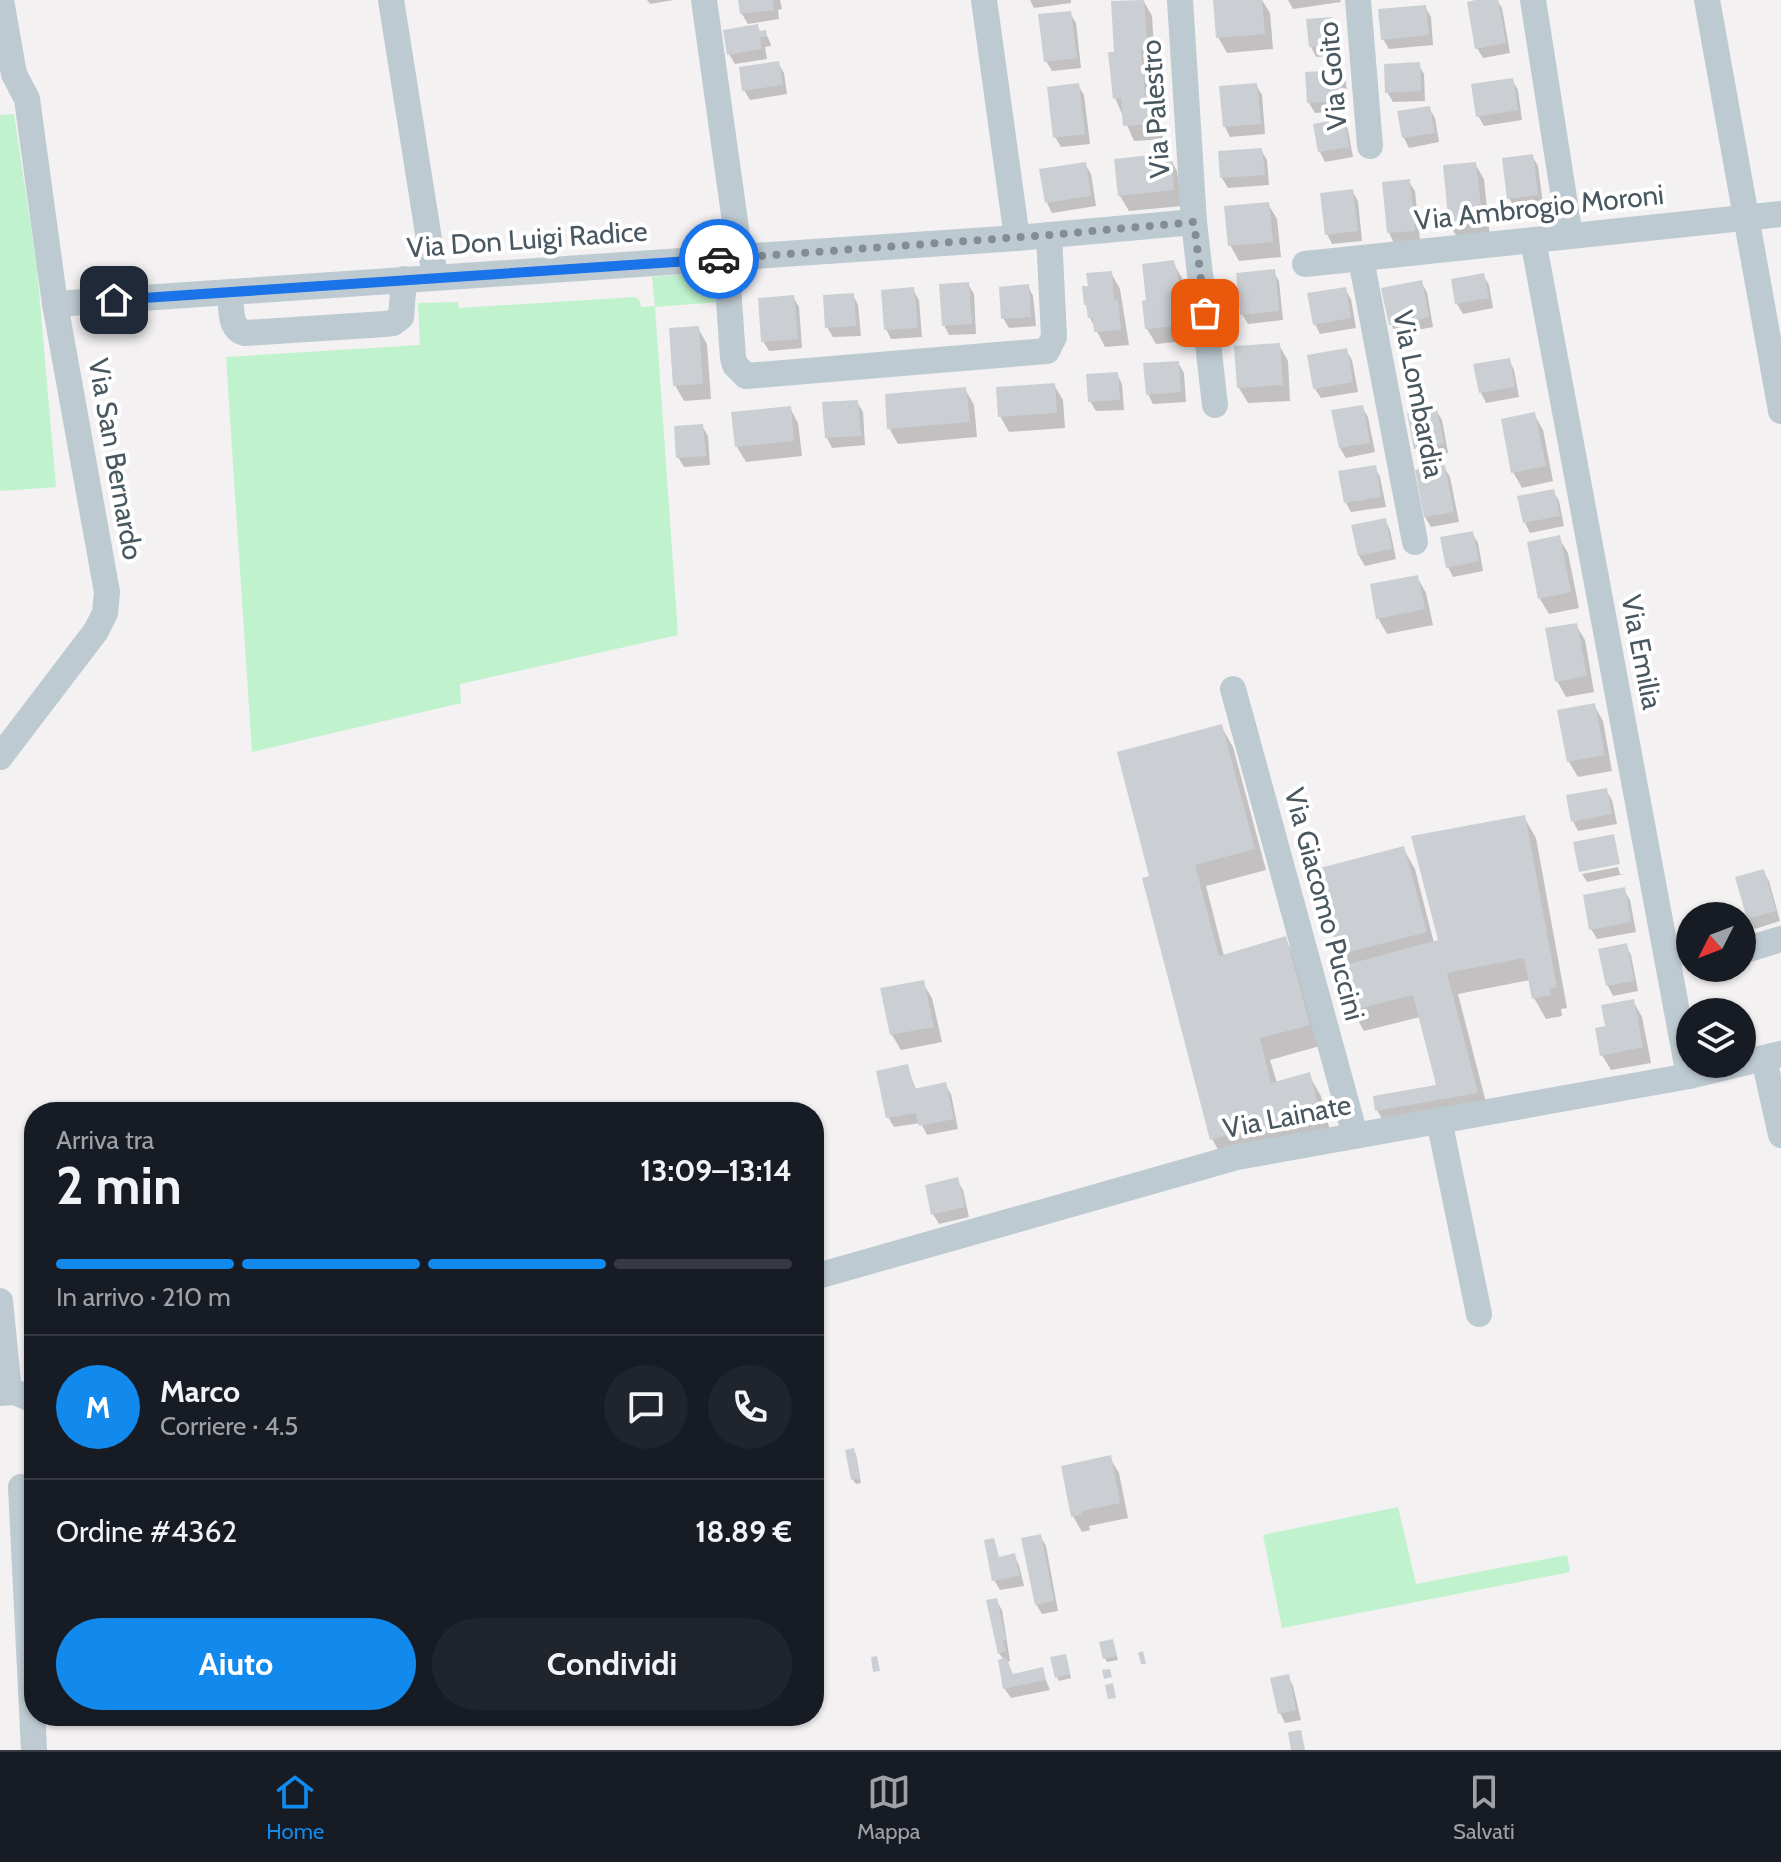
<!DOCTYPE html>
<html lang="it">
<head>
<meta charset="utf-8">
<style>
	:root { --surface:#171b24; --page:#20242c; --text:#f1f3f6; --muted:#9ea1a6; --line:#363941; --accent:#1289ec }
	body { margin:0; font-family:Cabin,sans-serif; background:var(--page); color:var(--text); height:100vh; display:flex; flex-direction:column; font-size:30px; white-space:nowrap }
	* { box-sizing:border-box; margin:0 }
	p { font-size:26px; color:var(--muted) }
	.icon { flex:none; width:44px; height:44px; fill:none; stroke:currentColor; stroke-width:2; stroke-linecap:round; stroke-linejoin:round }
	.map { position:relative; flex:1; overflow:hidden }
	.sheet { position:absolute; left:24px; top:1102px; width:800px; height:624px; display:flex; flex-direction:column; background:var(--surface); border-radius:32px; box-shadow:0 2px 6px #0004 }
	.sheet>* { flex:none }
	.needle { width:52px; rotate:228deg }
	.fabs { position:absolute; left:1676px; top:902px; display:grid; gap:16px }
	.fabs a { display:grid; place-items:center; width:80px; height:80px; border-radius:50%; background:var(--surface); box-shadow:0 2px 6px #0004; font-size:40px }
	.pin { position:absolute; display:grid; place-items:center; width:68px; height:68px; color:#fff; margin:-34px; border-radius:16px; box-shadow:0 4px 12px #0006 }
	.courier { position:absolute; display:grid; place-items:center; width:80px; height:80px; margin:-40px; border:6px solid #1a73e8; border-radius:50%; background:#fff; color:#222; box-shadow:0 2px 10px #0007 }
	.overview em { font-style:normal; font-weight:700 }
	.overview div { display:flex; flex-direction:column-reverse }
	.overview { display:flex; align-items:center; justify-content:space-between; height:136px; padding:0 32px }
	h1 { font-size:52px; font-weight:700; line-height:60px }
	.bar { display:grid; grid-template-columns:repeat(4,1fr); gap:12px 8px; align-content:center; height:96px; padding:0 32px }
	.bar i { height:10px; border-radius:6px; background:var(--line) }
	.bar .on { background:var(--accent) }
	.bar p { grid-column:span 4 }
	.line { display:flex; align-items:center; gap:20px; padding:0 32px; border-top:2px solid var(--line) }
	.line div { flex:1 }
	.round { display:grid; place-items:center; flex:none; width:84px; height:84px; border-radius:42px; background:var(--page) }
	.button { display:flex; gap:16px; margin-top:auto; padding:16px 32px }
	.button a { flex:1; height:92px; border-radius:48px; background:var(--accent); color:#fff; font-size:32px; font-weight:700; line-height:92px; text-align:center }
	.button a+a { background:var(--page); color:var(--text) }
	.tab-bar { display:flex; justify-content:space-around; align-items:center; height:112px; border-top:2px solid var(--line); background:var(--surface); font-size:22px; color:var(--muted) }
	.tab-bar a { display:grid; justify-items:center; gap:4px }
	.tab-bar .on { color:var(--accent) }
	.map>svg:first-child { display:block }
	.green { fill:#bff2cd }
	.shadow { fill:#0003 }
	.building { fill:#cbcfd4 }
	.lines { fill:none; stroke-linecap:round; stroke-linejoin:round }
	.minor { stroke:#becad1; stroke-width:26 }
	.done { stroke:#848d93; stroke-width:8; stroke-dasharray:0 14.4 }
	.route { stroke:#1a73e8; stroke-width:10 }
	.labels { text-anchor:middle; stroke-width:8; stroke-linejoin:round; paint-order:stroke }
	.street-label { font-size:28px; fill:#485760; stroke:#fff }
</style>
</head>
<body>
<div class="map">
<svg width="1781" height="1750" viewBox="0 0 1781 1750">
	<rect width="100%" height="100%" fill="#f3f1f1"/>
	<g class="green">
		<path d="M14 114 37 268 56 487 0 491V115Z"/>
		<path d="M702 273 716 283 719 302 655 307 678 635 460 684 461 703 252 752 226 357 420 345 418 303 458 302 459 308 635 297 640 301 641 307 655 306 652 277Z"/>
		<path d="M1398 1507 1416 1584 1567 1555 1570 1572 1282 1628 1263 1535Z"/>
	</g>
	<g class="shadow">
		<path d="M647 0H674L650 4Z"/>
		<path d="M740 0H780L782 9 778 10 779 19 748 24 742 14Z"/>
		<path d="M1030 0H1071V3L1034 8Z"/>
		<path d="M1143 0 1152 16 1155 65 1149 66 1152 98 1162 113 1164 139 1134 141 1115 98 1116 54Z"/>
		<path d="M1223 0H1262L1270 13 1273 49 1227 53 1218 37Z"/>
		<path d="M1288 0H1340L1341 2 1293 9Z"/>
		<path d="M1486 0H1497L1502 8 1510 53 1483 58 1477 48Z"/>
		<path d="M1425 7 1431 17 1433 45 1389 49 1383 39Z"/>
		<path d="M1070 13 1076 23 1081 68 1052 71 1046 61Z"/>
		<path d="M1331 19 1336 29 1339 55 1316 57 1311 47Z"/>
		<path d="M757 26 761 33 765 32 770 42 771 46 765 47 767 59 735 64 729 54Z"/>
		<path d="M778 63 784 73 787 94 750 100 744 90Z"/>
		<path d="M1418 64 1424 74 1425 101 1393 102 1387 92Z"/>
		<path d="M1340 72 1346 82 1348 110 1315 113 1309 103Z"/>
		<path d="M1512 80 1518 90 1522 120 1484 126 1478 116Z"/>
		<path d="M1078 85 1084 95 1090 144 1061 147 1055 137Z"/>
		<path d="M1256 85 1262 95 1265 134 1230 137 1225 127Z"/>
		<path d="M1429 108 1435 118 1439 142 1409 148 1404 138 1399 113Z"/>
		<path d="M1343 120 1348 130 1353 157 1325 162 1320 152Z"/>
		<path d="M1261 150 1267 160 1269 185 1228 188 1222 178 1220 153Z"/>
		<path d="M1168 155 1177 171 1182 206 1129 211 1120 196 1116 161Z"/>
		<path d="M1532 156 1538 166 1543 204 1515 208 1509 198Z"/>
		<path d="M1085 164 1091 174 1096 206 1052 213 1047 203Z"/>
		<path d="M1475 164 1484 179 1490 239 1460 242 1451 227Z"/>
		<path d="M1409 182 1415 191 1420 240 1394 243 1389 233Z"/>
		<path d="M1352 191 1358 201 1362 241 1332 244 1327 234Z"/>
		<path d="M1268 204 1277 219 1281 257 1239 261 1230 245Z"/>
		<path d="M1173 263 1182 278 1190 310H1186L1188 325H1184L1186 341 1156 344 1147 329 1144 302H1148Z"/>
		<path d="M1273 271 1279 281 1283 320 1248 324 1242 314Z"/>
		<path d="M1111 273 1120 289 1129 345 1105 347 1090 318Z"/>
		<path d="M1483 275 1489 285 1493 308 1463 314 1457 304 1453 281Z"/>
		<path d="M1421 282 1427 292 1433 327 1396 334 1391 324Z"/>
		<path d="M968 284 974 294 976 334 949 335 944 325Z"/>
		<path d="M1028 286 1033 296 1036 326 1009 328 1003 318Z"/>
		<path d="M1345 289 1351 299 1356 328 1320 334 1315 324Z"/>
		<path d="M913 290 919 300 922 337 891 339 886 329Z"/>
		<path d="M853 295 858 305 861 336 833 337 827 327Z"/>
		<path d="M793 297 799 307 802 348 769 351 763 341Z"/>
		<path d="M698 328 707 344 711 399 684 401 675 385Z"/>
		<path d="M1279 345 1288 361 1290 401 1248 403 1239 388Z"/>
		<path d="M1346 350 1352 360 1358 392 1321 398 1315 389Z"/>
		<path d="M1509 360 1514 370 1519 397 1486 403 1481 393Z"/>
		<path d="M1178 363 1184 373 1186 402 1153 404 1148 394Z"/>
		<path d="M1117 374 1122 384 1124 410 1096 411 1090 401Z"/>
		<path d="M1054 385 1063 400 1065 428 1009 432 1000 416Z"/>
		<path d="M965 389 974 405 977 437 898 444 889 428Z"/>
		<path d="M857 402 863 412 865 445 832 448 827 438Z"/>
		<path d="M1362 407 1368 417 1375 452 1346 458 1340 448Z"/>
		<path d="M790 408 798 423 802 456 746 462 737 447Z"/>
		<path d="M1436 410 1442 420 1448 453 1422 458 1416 448Z"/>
		<path d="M1534 414 1543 430 1553 481 1522 488 1513 472Z"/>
		<path d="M702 426 708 436 710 465 684 467 678 457Z"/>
		<path d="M1375 467 1380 477 1386 507 1351 512 1346 503Z"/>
		<path d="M1444 467 1450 477 1459 522 1431 527 1425 517Z"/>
		<path d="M1553 491 1559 501 1564 526 1530 533 1525 523Z"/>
		<path d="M1385 520 1390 530 1396 559 1365 566 1359 556 1354 526Z"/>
		<path d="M1472 533 1478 543 1483 571 1453 577 1448 567Z"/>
		<path d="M1559 538 1568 553 1579 608 1549 614 1540 599 1530 543Z"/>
		<path d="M1417 577 1426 593 1433 625 1387 634 1378 618Z"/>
		<path d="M1576 625 1585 640 1594 692 1566 697 1557 681Z"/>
		<path d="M1594 705 1603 721 1612 771 1578 777 1569 762Z"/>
		<path d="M1221 726 1233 747 1266 870 1206 886 1224 956 1285 939 1297 960 1320 1046 1270 1060 1277 1083 1309 1075 1321 1096 1330 1131 1224 1160 1212 1139 1152 877Z"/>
		<path d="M1606 790 1612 800 1617 824 1578 831 1573 821Z"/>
		<path d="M1524 817 1536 838 1567 1008 1561 1009 1562 1016 1546 1019 1534 998 1530 980 1458 994 1489 1114 1389 1131 1377 1110 1439 1087 1420 1017 1364 1031 1352 1010 1347 966 1340 954 1403 848 1415 869 1434 943 1440 941Z"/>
		<path d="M1622 866 1624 874 1587 882 1582 874 1618 867 1620 874H1624Z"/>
		<path d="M1763 871 1769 881 1780 921 1755 929 1749 919 1737 879Z"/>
		<path d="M1624 890 1630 900 1636 932 1597 939 1591 929Z"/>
		<path d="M1626 945 1631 955 1638 991 1613 996 1608 986 1600 950Z"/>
		<path d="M923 983 932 998 942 1042 901 1050 892 1035 883 990Z"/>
		<path d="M1633 1001 1642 1017 1651 1063 1611 1070 1602 1055 1607 1027Z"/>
		<path d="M907 1066 916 1090 945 1084 951 1094 958 1129 927 1135 921 1123 894 1127 888 1117Z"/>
		<path d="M957 1180 963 1190 969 1217 939 1224 933 1214Z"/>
		<path d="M853 1450 856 1454 861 1483 856 1484 853 1480Z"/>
		<path d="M1110 1458 1119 1473 1128 1518 1089 1526 1090 1530 1082 1532 1073 1516Z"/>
		<path d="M1040 1536 1046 1546 1058 1611 1042 1614 1036 1604Z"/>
		<path d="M1014 1555 1019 1565 1024 1586 1000 1590 994 1580 999 1559Z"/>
		<path d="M996 1600 1002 1610 1010 1661 1007 1662 1013 1676 1042 1670 1050 1690 1011 1698 1005 1689 1000 1661 1004 1660 999 1653Z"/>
		<path d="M1112 1641 1118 1660 1107 1662 1105 1658Z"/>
		<path d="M1067 1660 1071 1678 1059 1681 1057 1677Z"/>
		<path d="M1288 1676 1293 1686 1301 1720 1285 1723 1280 1713Z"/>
	</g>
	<g class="building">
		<path d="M738 0H773L774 10 740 14Z"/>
		<path d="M1144 0 1148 50H1141L1145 96H1154L1156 124 1123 126 1121 98 1113 99 1108 52H1114L1111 1Z"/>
		<path d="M1213 0H1262L1265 34 1216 38Z"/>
		<path d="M1475 0H1498L1506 43 1475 49 1467 2Z"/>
		<path d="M1426 5 1429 35 1381 40 1378 9Z"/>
		<path d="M1071 11 1077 58 1044 62 1038 14Z"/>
		<path d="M1332 17 1334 45 1309 47 1306 19Z"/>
		<path d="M758 24 759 31 766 30 767 36 760 37 762 49 727 55 723 30Z"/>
		<path d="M779 61 783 85 742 91 739 67Z"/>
		<path d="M1420 62 1421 91 1385 93 1384 64Z"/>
		<path d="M1341 70 1344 101 1307 103 1305 72Z"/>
		<path d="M1513 78 1518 110 1476 117 1471 84Z"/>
		<path d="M1079 83 1085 134 1053 138 1047 87Z"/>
		<path d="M1257 83 1261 124 1223 127 1219 86Z"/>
		<path d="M1430 106 1435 133 1402 138 1397 111Z"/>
		<path d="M1344 118 1349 147 1318 152 1313 124Z"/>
		<path d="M1262 148 1265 175 1220 178 1218 151Z"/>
		<path d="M1170 153 1174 190 1118 196 1114 159Z"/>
		<path d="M1533 154 1538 195 1507 199 1502 158Z"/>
		<path d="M1086 162 1091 196 1045 203 1039 169Z"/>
		<path d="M1476 162 1483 224 1449 227 1443 165Z"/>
		<path d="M1410 179 1415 231 1387 233 1382 182Z"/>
		<path d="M1353 189 1358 231 1325 235 1320 193Z"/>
		<path d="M1269 202 1273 242 1228 246 1224 206Z"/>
		<path d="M1174 260 1182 294 1178 295 1180 309 1176 310 1178 326 1145 329 1142 301 1146 300 1142 264Z"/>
		<path d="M1275 269 1279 311 1240 315 1236 273Z"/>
		<path d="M1112 271 1114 300 1118 299 1121 330 1094 332 1093 318H1088L1086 305H1084L1082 286H1088L1086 273Z"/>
		<path d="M1484 273 1489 298 1455 304 1451 279Z"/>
		<path d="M1422 280 1429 317 1389 325 1381 288Z"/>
		<path d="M969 282 972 324 942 326 939 284Z"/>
		<path d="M1029 284 1031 317 1001 319 999 287Z"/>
		<path d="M914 287 918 328 884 330 881 290Z"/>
		<path d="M1346 287 1351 318 1313 325 1307 293Z"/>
		<path d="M854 293 856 326 825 328 823 295Z"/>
		<path d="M794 295 798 339 761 342 758 298Z"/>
		<path d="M699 326 703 384 673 386 669 328Z"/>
		<path d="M1280 343 1283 385 1237 388 1234 346Z"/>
		<path d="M1347 348 1353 382 1313 389 1307 355Z"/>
		<path d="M1510 358 1515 387 1479 393 1473 364Z"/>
		<path d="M1179 361 1181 392 1146 395 1143 363Z"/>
		<path d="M1118 372 1120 400 1088 402 1086 374Z"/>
		<path d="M1055 383 1057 413 998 417 996 387Z"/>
		<path d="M966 387 970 422 887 429 885 394Z"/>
		<path d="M858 400 861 436 825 438 822 402Z"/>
		<path d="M1363 405 1370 443 1339 448 1331 410Z"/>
		<path d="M791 406 794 441 735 447 731 412Z"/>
		<path d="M1437 408 1444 444 1414 449 1407 413Z"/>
		<path d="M1535 412 1546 466 1511 473 1501 419Z"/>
		<path d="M703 424 706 456 676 458 674 426Z"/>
		<path d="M1376 465 1381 497 1344 503 1338 471Z"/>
		<path d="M1445 465 1454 512 1424 517 1415 470Z"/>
		<path d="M1554 489 1560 516 1523 523 1517 496Z"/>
		<path d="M1386 518 1392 549 1358 556 1351 525Z"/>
		<path d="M1473 531 1479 561 1446 568 1440 537Z"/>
		<path d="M1560 535 1571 592 1538 599 1527 542Z"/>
		<path d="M1418 575 1425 609 1376 619 1370 584Z"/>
		<path d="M1577 623 1587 676 1555 682 1545 628Z"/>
		<path d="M1595 703 1605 755 1567 762 1557 710Z"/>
		<path d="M1222 724 1255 849 1195 865 1219 956 1286 936 1310 1025 1260 1038 1271 1083 1310 1072 1319 1110 1210 1140 1142 878 1149 876 1117 752Z"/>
		<path d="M1607 788 1612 814 1571 822 1566 795Z"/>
		<path d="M1525 815 1557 987 1550 988 1551 995 1532 999 1524 958 1447 973 1478 1093 1375 1111 1373 1096 1436 1085 1413 995 1350 1011 1338 967 1438 940 1411 836Z"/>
		<path d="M1614 834 1620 864 1579 872 1573 842Z"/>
		<path d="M1404 846 1427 932 1338 955 1316 869Z"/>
		<path d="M1764 869 1776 911 1747 919 1735 877Z"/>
		<path d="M1625 887 1631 922 1589 930 1583 895Z"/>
		<path d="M1627 943 1634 981 1606 986 1598 949Z"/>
		<path d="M924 980 934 1027 890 1035 880 988Z"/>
		<path d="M1634 999 1643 1047 1600 1056 1595 1028 1605 1026 1601 1005Z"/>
		<path d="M908 1064 914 1089 946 1082 954 1119 919 1126 916 1113 886 1118 876 1071Z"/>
		<path d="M958 1177 965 1207 931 1215 925 1185Z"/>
		<path d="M854 1448 860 1479 851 1480 845 1450Z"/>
		<path d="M1111 1455 1120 1503 1082 1511V1515L1071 1517 1061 1466Z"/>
		<path d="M1041 1534 1054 1601 1035 1605 1021 1538Z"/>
		<path d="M994 1538 999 1557 1015 1553 1020 1576 992 1581 984 1540Z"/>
		<path d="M997 1598 1006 1640H1003L1006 1651 998 1654 986 1600Z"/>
		<path d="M1113 1639 1117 1656 1103 1659 1099 1642Z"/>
		<path d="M1143 1651 1146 1664H1141L1138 1653Z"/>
		<path d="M1066 1654 1070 1674 1055 1678 1050 1657Z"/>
		<path d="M877 1656 880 1671 873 1672 871 1657Z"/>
		<path d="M1006 1657 1013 1674 1043 1667 1046 1680 1003 1689 998 1660Z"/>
		<path d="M1110 1669 1112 1677 1104 1679 1102 1670Z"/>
		<path d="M1289 1674 1296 1710 1278 1714 1270 1678Z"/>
		<path d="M1113 1683 1116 1698 1108 1699 1105 1685Z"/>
		<path d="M1301 1730 1305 1750H1291L1288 1732Z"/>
	</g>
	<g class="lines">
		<g class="minor">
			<path d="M391 0 435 277"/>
			<path d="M704 0 740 257"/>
			<path d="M984 0 1017 238"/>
			<path d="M1180 0 1194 222 1215 405"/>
			<path d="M1358 0 1370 146"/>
			<path d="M1533 0 1570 236"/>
			<path d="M1707 0 1781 411"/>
			<path d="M1533 240 1689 1076"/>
			<path d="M726 258 733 358 735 365 746 376 1047 351 1054 337 1049 235"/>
			<path d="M1361 259 1415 542"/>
			<path d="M1305 264 1781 214"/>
			<path d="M230 292C232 306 228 329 245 333L385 324 393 323 401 317 404 279"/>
			<path d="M55 304 1017 238 1194 222"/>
			<path d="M1233 689 1355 1135"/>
			<path d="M0 757 96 631 105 613 107 592 55 304 27 99 14 74 1 0"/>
			<path d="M1742 951 1781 939"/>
			<path d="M1764 1059 1781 1135"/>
			<path d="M1439 1120 1479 1314"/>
			<path d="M814 1277 1237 1157 1689 1076 1781 1054"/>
			<path d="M0 1301 9 1392"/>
			<path d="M0 1393 14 1392 34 1400"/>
			<path d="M21 1487 34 1750"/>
		</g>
	</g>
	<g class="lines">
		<path class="done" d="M719 259 1049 235 1194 222 1205 313"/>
		<path class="route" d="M114 300 719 259"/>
	</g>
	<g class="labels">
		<g class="street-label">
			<text transform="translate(1332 76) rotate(-95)" y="10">Via Goito</text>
			<text transform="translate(1155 109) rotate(-94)" y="10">Via Palestro</text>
			<text transform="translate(1539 207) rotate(-6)" y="10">Via Ambrogio Moroni</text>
			<text transform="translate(527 239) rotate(-4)" y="10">Via Don Luigi Radice</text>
			<text transform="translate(1419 394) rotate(79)" y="10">Via Lombardia</text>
			<text transform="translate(116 459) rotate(80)" y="10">Via San Bernardo</text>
			<text transform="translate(1642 652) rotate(79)" y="10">Via Emilia</text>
			<text transform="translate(1325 904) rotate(75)" y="10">Via Giacomo Puccini</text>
			<text transform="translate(1287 1116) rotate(-11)" y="10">Via Lainate</text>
		</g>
	</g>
</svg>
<div class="fabs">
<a><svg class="needle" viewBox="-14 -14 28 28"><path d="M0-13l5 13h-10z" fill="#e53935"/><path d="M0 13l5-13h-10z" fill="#9ea1a6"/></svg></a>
<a><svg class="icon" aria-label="layers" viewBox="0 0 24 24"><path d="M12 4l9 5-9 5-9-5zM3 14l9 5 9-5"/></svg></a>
</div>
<div class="pin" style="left:1205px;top:313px;background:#ea580c"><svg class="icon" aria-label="bag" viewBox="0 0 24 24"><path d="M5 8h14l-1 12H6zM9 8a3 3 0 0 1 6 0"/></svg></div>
<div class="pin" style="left:114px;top:300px;background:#1f2937"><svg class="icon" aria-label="home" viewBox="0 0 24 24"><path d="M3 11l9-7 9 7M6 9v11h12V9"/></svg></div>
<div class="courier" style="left:719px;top:259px"><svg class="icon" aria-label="car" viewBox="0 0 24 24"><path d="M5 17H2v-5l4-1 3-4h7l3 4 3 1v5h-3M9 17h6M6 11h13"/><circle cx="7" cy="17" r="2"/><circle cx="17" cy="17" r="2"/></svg></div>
<section class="sheet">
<div class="overview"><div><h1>2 min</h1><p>Arriva tra</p></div><em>13:09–13:14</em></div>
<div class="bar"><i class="on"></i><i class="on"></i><i class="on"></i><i></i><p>In arrivo · 210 m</p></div>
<div class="line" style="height:144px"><b class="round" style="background:var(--accent);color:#fff">M</b><div><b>Marco</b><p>Corriere · 4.5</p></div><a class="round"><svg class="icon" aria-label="chat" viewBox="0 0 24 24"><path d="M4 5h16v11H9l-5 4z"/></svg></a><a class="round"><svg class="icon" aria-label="phone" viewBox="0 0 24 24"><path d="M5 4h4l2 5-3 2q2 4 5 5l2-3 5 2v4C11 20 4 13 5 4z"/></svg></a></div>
<div class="line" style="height:104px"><div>Ordine #4362</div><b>18.89 €</b></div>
<div class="button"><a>Aiuto</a><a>Condividi</a></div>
</section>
</div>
<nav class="tab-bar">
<a class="on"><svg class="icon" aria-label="home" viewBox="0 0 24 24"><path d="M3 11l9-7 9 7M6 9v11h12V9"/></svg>Home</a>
<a><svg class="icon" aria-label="map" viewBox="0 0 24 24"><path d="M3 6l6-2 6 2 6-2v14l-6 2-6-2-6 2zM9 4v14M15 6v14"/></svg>Mappa</a>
<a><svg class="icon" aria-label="saved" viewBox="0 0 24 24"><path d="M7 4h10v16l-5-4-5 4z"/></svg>Salvati</a>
</nav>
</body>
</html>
